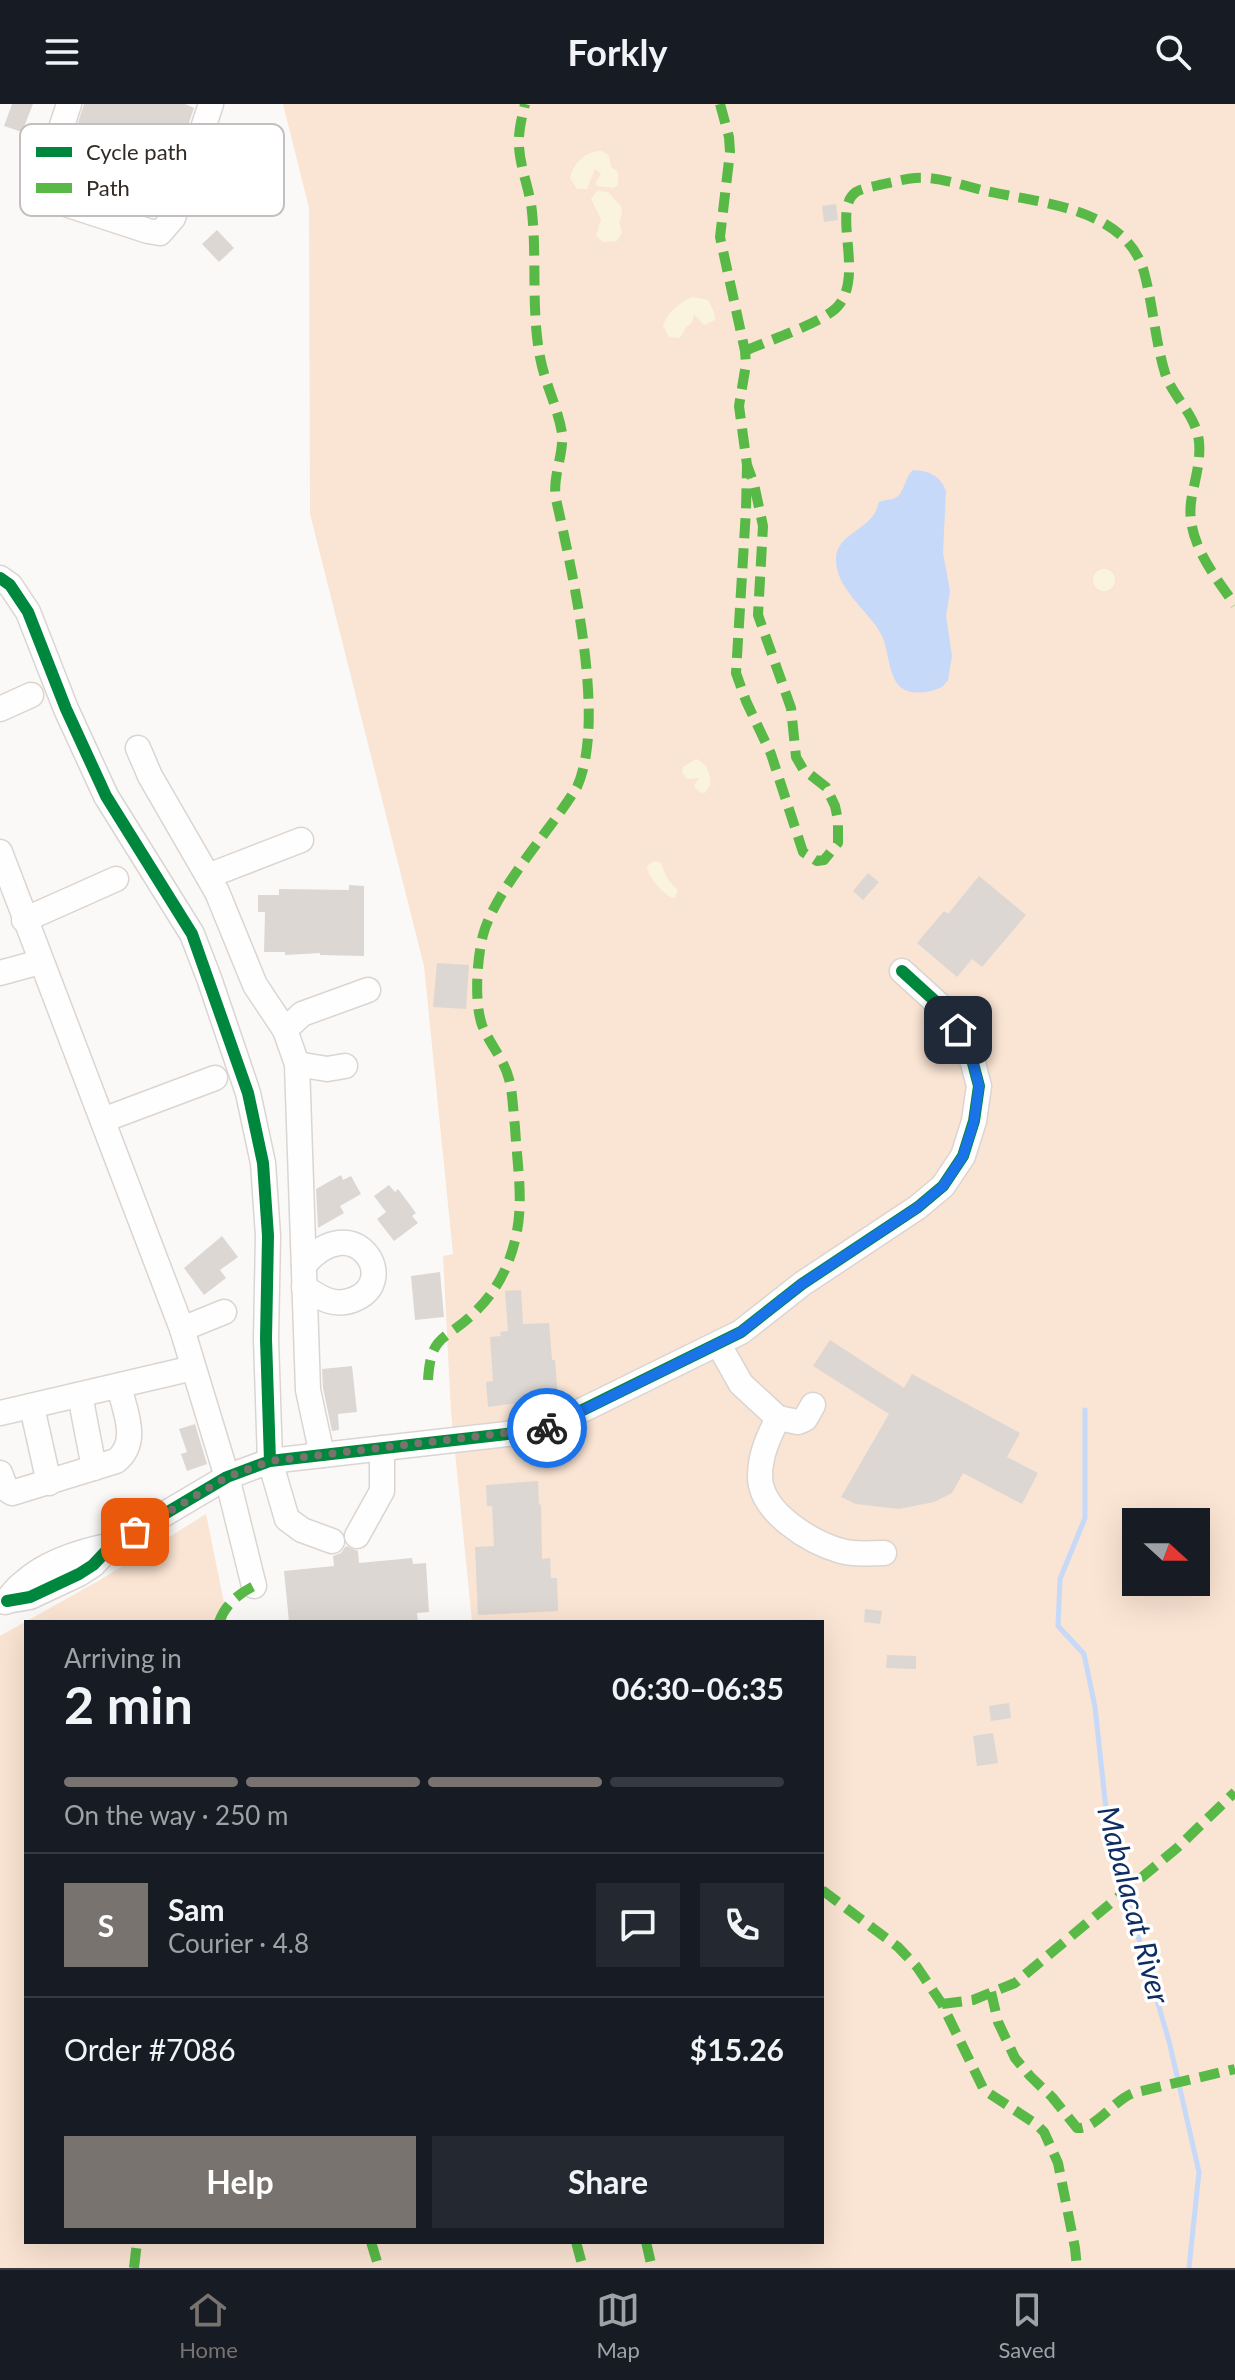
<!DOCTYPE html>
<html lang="en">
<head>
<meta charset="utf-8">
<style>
	:root { --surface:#171b24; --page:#242831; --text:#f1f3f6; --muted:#9ea1a6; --line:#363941; --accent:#78736e }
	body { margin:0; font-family:Lato,sans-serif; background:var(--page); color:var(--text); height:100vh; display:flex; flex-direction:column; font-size:30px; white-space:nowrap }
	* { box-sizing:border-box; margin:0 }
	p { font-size:26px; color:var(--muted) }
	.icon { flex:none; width:44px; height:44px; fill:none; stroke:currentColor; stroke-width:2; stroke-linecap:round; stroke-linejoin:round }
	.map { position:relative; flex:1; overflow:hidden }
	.drawer { position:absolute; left:24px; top:1516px; width:800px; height:624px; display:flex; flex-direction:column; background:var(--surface); border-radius:0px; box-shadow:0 8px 32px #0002 }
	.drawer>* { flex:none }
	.needle { width:52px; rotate:111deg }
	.tools { position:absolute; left:1122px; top:1404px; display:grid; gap:16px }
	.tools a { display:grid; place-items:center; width:88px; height:88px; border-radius:0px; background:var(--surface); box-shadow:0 8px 32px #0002; font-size:40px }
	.pin { position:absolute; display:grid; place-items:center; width:68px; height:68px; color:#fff; margin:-34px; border-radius:16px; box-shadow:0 4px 12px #0006 }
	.courier { position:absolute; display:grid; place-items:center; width:80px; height:80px; margin:-40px; border:6px solid #1a73e8; border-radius:50%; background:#fff; color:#222; box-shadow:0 2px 10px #0007 }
	.overview em { font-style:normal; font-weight:700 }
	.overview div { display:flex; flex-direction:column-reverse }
	.overview { display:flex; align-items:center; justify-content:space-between; height:136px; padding:0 40px }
	h1 { font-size:52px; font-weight:700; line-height:60px }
	.bar { display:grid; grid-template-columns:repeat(4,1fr); gap:12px 8px; align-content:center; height:96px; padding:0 40px }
	.bar i { height:10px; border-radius:6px; background:var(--line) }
	.bar .current { background:var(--accent) }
	.bar p { grid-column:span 4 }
	.line { display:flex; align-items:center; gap:20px; padding:0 40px; border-top:2px solid var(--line) }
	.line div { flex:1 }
	.round { display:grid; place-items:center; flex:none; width:84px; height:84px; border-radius:0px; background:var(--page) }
	.action { display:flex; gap:16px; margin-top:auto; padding:16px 40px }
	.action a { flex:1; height:92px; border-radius:0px; background:var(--accent); color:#fff; font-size:32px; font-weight:700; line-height:92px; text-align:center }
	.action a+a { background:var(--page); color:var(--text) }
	header { display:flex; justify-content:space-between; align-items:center; height:104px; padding:0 40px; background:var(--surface); font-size:36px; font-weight:700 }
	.menu { display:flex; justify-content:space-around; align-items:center; height:112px; border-top:2px solid var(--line); background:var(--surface); font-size:22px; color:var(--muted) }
	.menu a { display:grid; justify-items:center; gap:4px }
	.menu .current { color:var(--accent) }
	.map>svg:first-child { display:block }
	.green { fill:#fae4d3; fill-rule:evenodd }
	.sand { fill:#faf4de }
	.water { fill:#c6d9f8 }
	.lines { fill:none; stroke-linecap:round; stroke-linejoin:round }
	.stream { stroke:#c6d9f8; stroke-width:5 }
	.building { fill:#dcd7d3 }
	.minor-casing { stroke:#dad5d1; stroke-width:27 }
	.minor { stroke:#fefefe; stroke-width:24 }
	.quiet { stroke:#58b947; stroke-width:10; stroke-dasharray:20 10; stroke-linecap:butt }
	.cycleway-casing { stroke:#fff; stroke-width:17 }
	.cycleway { stroke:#00873e; stroke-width:12 }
	.done { stroke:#78736e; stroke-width:8; stroke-dasharray:0 14.4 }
	.route { stroke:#1a73e8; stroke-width:10 }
	.labels { text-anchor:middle; stroke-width:7; stroke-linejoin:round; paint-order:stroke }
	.water-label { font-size:30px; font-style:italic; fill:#0e2e63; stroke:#fff }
	.key { fill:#fff; stroke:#c2bfbe; stroke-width:2 }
	.key-label { font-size:22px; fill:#322b25 }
</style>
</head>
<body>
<header><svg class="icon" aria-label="menu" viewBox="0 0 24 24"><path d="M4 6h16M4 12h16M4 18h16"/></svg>Forkly<svg class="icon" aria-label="search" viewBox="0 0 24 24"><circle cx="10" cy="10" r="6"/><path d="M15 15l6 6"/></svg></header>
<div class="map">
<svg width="1235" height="2164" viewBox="0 0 1235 2164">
	<rect width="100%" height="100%" fill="#fbf9f7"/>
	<path class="green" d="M283 0H1235V2164H0V1532L100 1476 206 1410 228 1518H26V2138H822V1518H472L451 1308 443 1152 453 1150 424 862 310 410 309 104ZM1136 1418H1196V1478H1136Z"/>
	<g class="sand">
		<path d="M601 47 609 51 611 63 618 68V81L613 84 597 82 596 78 601 70 595 65 587 85H577L570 74C574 59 585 47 601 47Z"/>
		<path d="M597 87 608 88 621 102 622 110 619 118 622 128 617 137 603 138 596 132 601 115 591 95Z"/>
		<path d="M693 193 708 196 714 208 715 216 704 221 694 210 692 219 686 223 680 234 669 233 663 222C667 209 681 197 693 193Z"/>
		<circle cx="1104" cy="476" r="11"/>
		<path d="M696 655C707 659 711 670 710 681L705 689 699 688 694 682 699 674 687 675 682 669 683 663Z"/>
		<path d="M654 757 661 759 668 776 678 786 675 794C665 794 647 771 647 762Z"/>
	</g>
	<path class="water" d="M913 366C929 367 940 371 946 387L943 449 950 487 946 512 952 552 948 576 942 583C931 588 917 591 905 586 887 577 890 546 881 530 868 506 836 485 836 456 836 433 860 428 871 414 876 409 877 404 879 398 884 396 889 396 893 395 905 391 904 374 913 366Z"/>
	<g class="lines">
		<path class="stream" d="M1085 1306V1414L1060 1475 1058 1522 1084 1550 1095 1603 1109 1733 1169 1937 1199 2068 1189 2164"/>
	</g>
	<g class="building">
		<path d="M12 0H33L22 28 4 22Z"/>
		<path d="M84 0H185L194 4 161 101 110 82 106 91 60 74Z"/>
		<path d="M836 100 838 116 824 118 822 102Z"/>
		<path d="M217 126 234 144 219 158 202 140Z"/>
		<path d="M868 769 879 778 863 796 853 787Z"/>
		<path d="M979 772 1026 811 982 863 972 855 957 873 917 839 944 807 948 810Z"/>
		<path d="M349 781 364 782V852L320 851V849L285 851V848H264L265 808H258V791H279V785L349 786Z"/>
		<path d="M437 859 469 861 466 905 433 903Z"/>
		<path d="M341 1071 343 1076 351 1072 361 1090 340 1102 344 1109 318 1124 316 1085Z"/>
		<path d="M389 1081 395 1088 398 1085 416 1109 412 1112 418 1119 394 1137 377 1115 386 1108 374 1092Z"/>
		<path d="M222 1132 238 1153 220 1166 226 1174 204 1191 184 1164Z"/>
		<path d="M440 1168 444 1213 415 1216 411 1172Z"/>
		<path d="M521 1186 523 1220 549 1219 552 1256H555L558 1294 552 1295 553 1304 538 1311 535 1312 533 1297 488 1303 486 1278 493 1277 490 1233 501 1232 500 1228 508 1227 505 1187Z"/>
		<path d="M830 1236 904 1284 912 1270 1020 1329 1007 1353 1038 1369 1022 1400 963 1369 952 1389 934 1398 899 1405 856 1400 841 1393 889 1310 813 1262Z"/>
		<path d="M352 1262 357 1308 338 1310 339 1326 332 1327 323 1284 322 1265Z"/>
		<path d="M195 1320 207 1360 187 1367 181 1350 187 1348 179 1325Z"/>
		<path d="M538 1377 539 1401 541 1400 542 1455 550 1454 551 1474H557L558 1507 478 1511 475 1443 494 1442 492 1402H487L486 1381Z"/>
		<path d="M346 1442 358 1447 359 1459 412 1454 413 1460 426 1459 429 1508 417 1509 418 1518H289L284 1467 334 1462 333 1452 341 1449Z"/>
		<path d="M865 1505 882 1507 880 1520 864 1518Z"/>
		<path d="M887 1551 916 1552V1565L886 1564Z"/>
		<path d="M1009 1599 1011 1614 991 1617 989 1602Z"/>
		<path d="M993 1629 998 1659 977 1662 973 1632Z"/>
	</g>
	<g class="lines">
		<g class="minor-casing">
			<g id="minor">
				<path d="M69 0 44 76 45 87 50 95 148 127 160 129 173 114 211 0"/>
				<path d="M0 474 10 481 28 508 66 605 106 692 192 830 209 874 248 989 263 1059 268 1132 266 1235 270 1357 287 1415 302 1426 332 1437"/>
				<path d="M0 605 31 591"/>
				<path d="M138 644 150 672 217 788 255 881 285 926 297 960 308 1286 322 1351"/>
				<path d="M0 748 182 1225 227 1373 254 1482"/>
				<path d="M208 772 301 736"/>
				<path d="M24 816 116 775"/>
				<path d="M0 869 40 858"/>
				<path d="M285 926 302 910 368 886"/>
				<path d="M297 960 327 965 345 962"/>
				<path d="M103 1016 215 974"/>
				<path d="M304 1161C353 1103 401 1175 355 1195 335 1204 320 1194 304 1183"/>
				<path d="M182 1225 224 1208"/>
				<path d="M719 1241 741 1280 778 1314 798 1318 805 1315 813 1301"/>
				<path d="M80 1291 94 1364"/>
				<path d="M32 1303 49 1379"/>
				<path d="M0 1309 193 1264"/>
				<path d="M778 1314C769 1332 760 1350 760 1372 760 1408 810 1438 841 1447 855 1451 871 1449 884 1449"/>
				<path d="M0 1369 6 1385 12 1389 116 1357C140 1338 125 1308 119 1282"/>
				<path d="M357 1432 382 1387V1344"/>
				<path d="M7 1497 30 1493 79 1470 93 1461 112 1441 227 1373 270 1357 542 1326 741 1228 802 1180 918 1103 943 1082 963 1052 974 1017 979 982 969 944 947 908 902 867"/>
				<path d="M5 1498C11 1492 16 1484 23 1479 47 1457 81 1447 112 1441"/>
			</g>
		</g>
		<use href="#minor" class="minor"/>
		<g class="quiet">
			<path d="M720 0 729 33 730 48 720 133 745 247 746 260 739 302 747 361 746 406 736 569 746 597 771 650 803 748 817 757 824 756 838 739V716L835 702 826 683 803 665 796 653 791 604 758 511 763 422 754 380 747 361"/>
			<path d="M745 247C767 237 825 218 838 202 865 171 831 105 856 88 863 84 872 83 879 81 891 79 903 75 915 74 937 72 965 82 986 87 1041 99 1126 104 1144 168 1153 201 1155 236 1165 269 1173 294 1196 310 1199 338 1201 359 1194 378 1191 398 1186 437 1214 471 1235 501"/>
			<path d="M428 1276C431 1229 444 1238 473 1210 496 1188 509 1164 516 1132 524 1096 517 1060 515 1023 513 1007 513 991 509 975 504 955 490 941 482 921 474 898 477 855 483 831 495 786 551 726 577 683 607 616 572 467 556 395 552 373 564 351 562 329 558 304 545 280 540 253 531 206 537 156 532 108 530 86 520 64 519 42 518 28 522 13 525 0"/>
			<path d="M219 1518C225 1501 238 1490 254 1482"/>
			<path d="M822 1786 898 1843 917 1863 942 1900 984 1986 1036 2020 1044 2028 1058 2059 1075 2144 1077 2164"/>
			<path d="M991 1888 998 1918 1015 1954 1030 1972 1052 1993 1077 2024C1095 2026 1114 1996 1133 1989L1235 1965"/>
			<path d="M942 1900 973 1896 1015 1879 1177 1744 1235 1688"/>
			<path d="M371 2138 379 2164"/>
			<path d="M576 2138 583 2164"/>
			<path d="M646 2138 652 2164"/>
			<path d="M134 2164 137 2138"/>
		</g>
		<g class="cycleway-casing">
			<g id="cycleway">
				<path d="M0 474 10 481 28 508 66 605 106 692 192 830 248 989 263 1059 268 1132 266 1235 270 1357"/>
				<path d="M7 1497 30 1493 79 1470 93 1461 112 1441 227 1373 270 1357 542 1326 741 1228 802 1180 918 1103 943 1082 963 1052 974 1017 979 982 969 944 947 908 902 867"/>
			</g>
		</g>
		<use href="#cycleway" class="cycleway"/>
	</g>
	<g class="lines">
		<path class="done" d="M135 1428 227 1373 270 1357 547 1324"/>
		<path class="route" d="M547 1324 741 1228 802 1180 918 1103 943 1082 963 1052 974 1017 979 982 969 944 958 926"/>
	</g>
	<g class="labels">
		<g class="water-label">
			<text transform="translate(1133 1801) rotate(75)" y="10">Mabalacat River</text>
		</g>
	</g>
	<rect x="20" y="20" width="264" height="92" rx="12" class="key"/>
	<rect x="36" y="43" width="36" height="10" fill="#00873e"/>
	<rect x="36" y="79" width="36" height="10" fill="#58b947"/>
	<g class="key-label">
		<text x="86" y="56">Cycle path</text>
		<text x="86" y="92">Path</text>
	</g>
</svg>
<div class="tools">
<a><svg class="needle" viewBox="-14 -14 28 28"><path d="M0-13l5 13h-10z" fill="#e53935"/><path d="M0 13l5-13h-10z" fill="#9ea1a6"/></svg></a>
</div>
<div class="pin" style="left:135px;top:1428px;background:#ea580c"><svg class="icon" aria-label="bag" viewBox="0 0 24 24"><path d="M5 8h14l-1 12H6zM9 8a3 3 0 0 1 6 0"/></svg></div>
<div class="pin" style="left:958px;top:926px;background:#1f2937"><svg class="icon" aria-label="home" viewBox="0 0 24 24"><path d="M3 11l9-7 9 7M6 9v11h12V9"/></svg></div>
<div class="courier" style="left:547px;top:1324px"><svg class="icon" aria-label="bike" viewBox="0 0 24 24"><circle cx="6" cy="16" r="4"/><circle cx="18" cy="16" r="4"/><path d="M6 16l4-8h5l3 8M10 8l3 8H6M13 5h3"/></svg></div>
<section class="drawer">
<div class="overview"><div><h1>2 min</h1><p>Arriving in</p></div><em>06:30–06:35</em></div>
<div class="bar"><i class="current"></i><i class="current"></i><i class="current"></i><i></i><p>On the way · 250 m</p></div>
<div class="line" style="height:144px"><b class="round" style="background:var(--accent);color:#fff">S</b><div><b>Sam</b><p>Courier · 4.8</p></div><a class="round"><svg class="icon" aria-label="chat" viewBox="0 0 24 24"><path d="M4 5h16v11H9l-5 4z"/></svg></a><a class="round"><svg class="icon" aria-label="phone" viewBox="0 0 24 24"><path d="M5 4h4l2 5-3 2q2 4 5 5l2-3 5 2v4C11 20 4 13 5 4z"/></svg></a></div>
<div class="line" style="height:104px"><div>Order #7086</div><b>$15.26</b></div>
<div class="action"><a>Help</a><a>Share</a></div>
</section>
</div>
<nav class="menu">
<a class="current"><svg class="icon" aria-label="home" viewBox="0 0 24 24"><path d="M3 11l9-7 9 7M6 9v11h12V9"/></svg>Home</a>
<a><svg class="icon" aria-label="map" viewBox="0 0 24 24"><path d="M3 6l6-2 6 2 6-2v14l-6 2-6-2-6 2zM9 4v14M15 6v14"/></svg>Map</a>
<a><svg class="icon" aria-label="saved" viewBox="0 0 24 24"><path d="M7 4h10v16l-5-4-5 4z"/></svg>Saved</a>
</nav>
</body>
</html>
